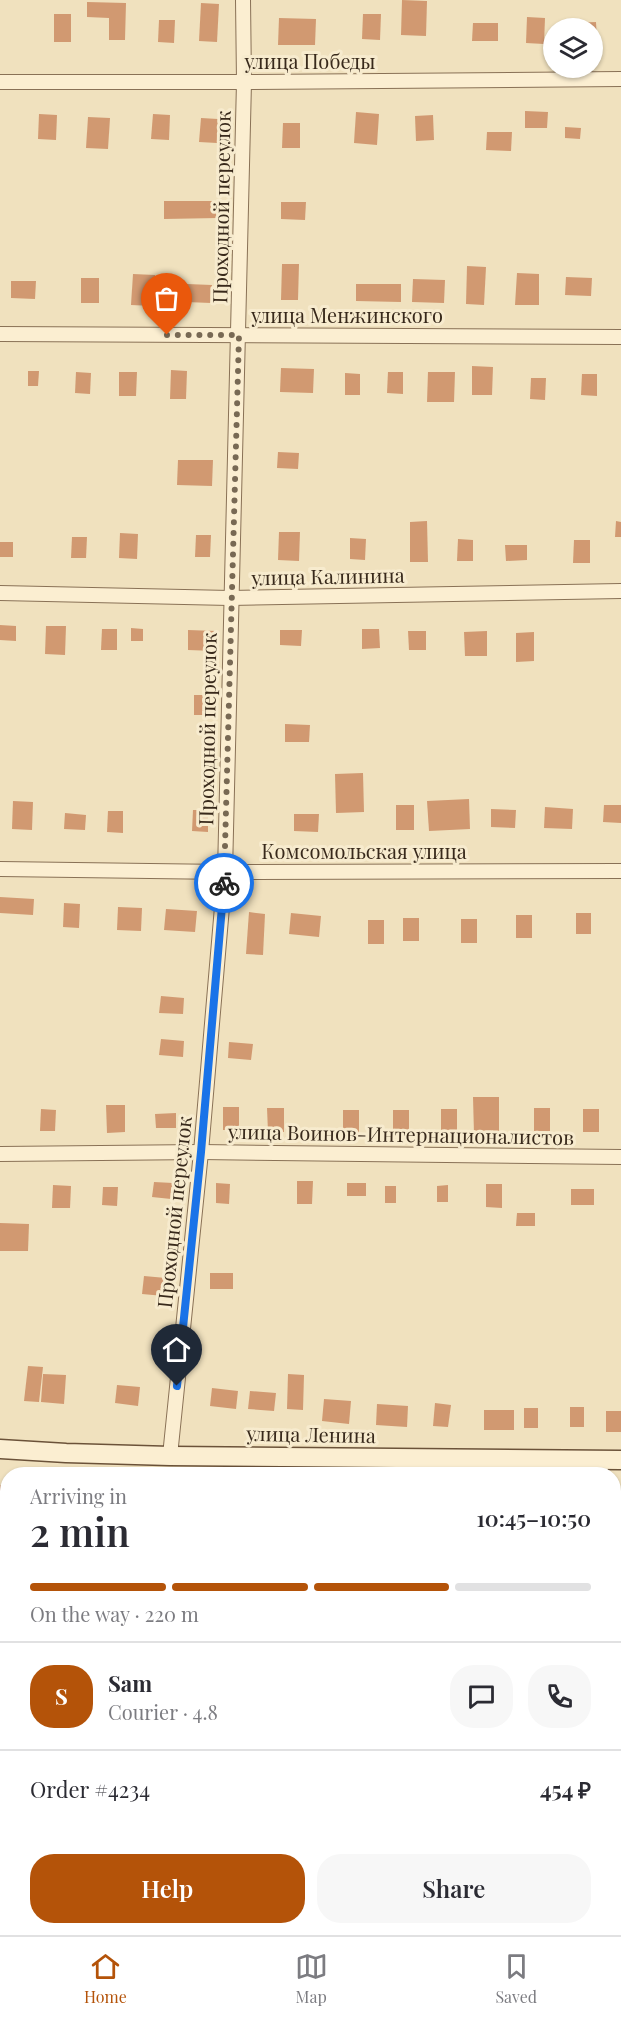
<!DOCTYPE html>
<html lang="en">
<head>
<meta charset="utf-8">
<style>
	:root { --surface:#fff; --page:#f7f7f7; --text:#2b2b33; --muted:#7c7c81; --line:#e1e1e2; --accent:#b45309 }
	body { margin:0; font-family:"Playfair Display",serif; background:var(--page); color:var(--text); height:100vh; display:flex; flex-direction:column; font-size:22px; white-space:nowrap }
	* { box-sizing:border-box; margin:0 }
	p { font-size:20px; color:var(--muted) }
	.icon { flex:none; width:33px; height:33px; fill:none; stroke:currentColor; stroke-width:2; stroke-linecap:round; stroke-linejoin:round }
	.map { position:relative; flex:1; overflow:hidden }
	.details { position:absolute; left:0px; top:1467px; width:621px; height:468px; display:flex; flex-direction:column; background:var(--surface); border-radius:24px 24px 0 0; box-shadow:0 2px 4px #0004 }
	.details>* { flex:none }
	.buttons { position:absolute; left:543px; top:18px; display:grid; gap:12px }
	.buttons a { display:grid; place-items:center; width:60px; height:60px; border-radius:50%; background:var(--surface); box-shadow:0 2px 4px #0004; font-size:30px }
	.pin { position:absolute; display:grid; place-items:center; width:51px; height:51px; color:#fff; margin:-62px -26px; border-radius:50% 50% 50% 0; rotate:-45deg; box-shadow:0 0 6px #0007 }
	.pin .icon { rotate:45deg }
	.courier { position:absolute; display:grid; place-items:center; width:60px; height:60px; margin:-30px; border:4px solid #1a73e8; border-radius:50%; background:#fff; color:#222; box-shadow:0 2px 8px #0007 }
	.summary em { font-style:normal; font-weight:600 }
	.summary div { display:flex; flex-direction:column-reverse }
	.summary { display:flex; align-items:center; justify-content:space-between; height:102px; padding:0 30px }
	h1 { font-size:39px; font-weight:600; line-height:45px }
	.bar { display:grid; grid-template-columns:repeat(4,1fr); gap:9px 6px; align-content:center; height:72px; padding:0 30px }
	.bar i { height:8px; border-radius:4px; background:var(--line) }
	.bar .active { background:var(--accent) }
	.bar p { grid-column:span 4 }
	.line { display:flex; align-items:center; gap:15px; padding:0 30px; border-top:2px solid var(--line) }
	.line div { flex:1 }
	.round { display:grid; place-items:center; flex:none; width:63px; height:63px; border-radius:24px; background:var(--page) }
	.action { display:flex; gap:12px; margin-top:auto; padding:12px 30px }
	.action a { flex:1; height:69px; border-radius:24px; background:var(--accent); color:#fff; font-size:24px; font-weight:600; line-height:69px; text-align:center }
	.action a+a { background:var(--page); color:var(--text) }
	.tabs { display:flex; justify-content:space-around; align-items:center; height:84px; border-top:2px solid var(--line); background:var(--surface); font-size:16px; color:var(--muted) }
	.tabs a { display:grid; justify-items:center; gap:3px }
	.tabs .active { color:var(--accent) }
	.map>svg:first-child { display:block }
	.building { fill:#d19971 }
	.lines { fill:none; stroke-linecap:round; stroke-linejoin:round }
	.street-casing { stroke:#897156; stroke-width:16 }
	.secondary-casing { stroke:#6b5239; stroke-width:21 }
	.street { stroke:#fbeed1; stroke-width:14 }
	.secondary { stroke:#fbeed1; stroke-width:18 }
	.rail { stroke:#38291b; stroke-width:4.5; stroke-dasharray:10 10; stroke-linecap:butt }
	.done { stroke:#786954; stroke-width:6; stroke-dasharray:0 10.8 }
	.route { stroke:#1a73e8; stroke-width:8 }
	.labels { text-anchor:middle; stroke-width:6; stroke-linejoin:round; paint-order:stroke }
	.street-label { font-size:20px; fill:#38291b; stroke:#f7ebce }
</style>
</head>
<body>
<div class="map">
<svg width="621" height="1935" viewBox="0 0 621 1935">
	<rect width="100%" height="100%" fill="#f0e1be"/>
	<g class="building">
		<path d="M402 0 427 1 426 36 401 35Z"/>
		<path d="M87 2 126 3 125 40H109V18L87 17Z"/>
		<path d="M201 3 219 4 217 42 199 41Z"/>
		<rect x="54" y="14" width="17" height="28"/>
		<path d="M363 14H381L380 40 362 39Z"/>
		<path d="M527 17 545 18 544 44 526 43Z"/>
		<path d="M279 18 316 19 315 45H278Z"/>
		<path d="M159 20H175L174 43 158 42Z"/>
		<path d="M596 22 597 41H592V28H571V23Z"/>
		<path d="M473 23H498V41H472Z"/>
		<path d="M525 111 548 112 547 128H525Z"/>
		<path d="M356 112 379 114 377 145 354 143Z"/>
		<path d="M39 114 57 115 56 140 38 139Z"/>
		<path d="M153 114 170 115 169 140 151 139Z"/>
		<path d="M433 115 434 140 416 141 415 116Z"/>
		<path d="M88 117 110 118 108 149 86 148Z"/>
		<path d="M201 118 218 119 217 143 199 142Z"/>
		<path d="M283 123H300V148H282Z"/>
		<path d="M565 127 581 128 580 139 565 138Z"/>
		<path d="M487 132H512L511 151 486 150Z"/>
		<path d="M164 201H218V218L164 219Z"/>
		<path d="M281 202H306L305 220 281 219Z"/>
		<path d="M282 264H299L298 300H281Z"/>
		<path d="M467 266 486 267 484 305 466 304Z"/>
		<path d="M517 273 539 274V305H515Z"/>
		<path d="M133 274 155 275 153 306 131 305Z"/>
		<path d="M566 277 592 278 591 296 565 295Z"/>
		<rect x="81" y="278" width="18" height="25"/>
		<path d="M413 279 445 280 444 303 412 302Z"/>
		<path d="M11 281H36L35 299 11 298Z"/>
		<path d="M187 284 212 285 211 303 186 302Z"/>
		<path d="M356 284H401V302L356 301Z"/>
		<path d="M472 366 493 367 492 395H472Z"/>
		<path d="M281 368 314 369 313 393 280 392Z"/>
		<path d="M171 370 187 371 186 399H170Z"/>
		<path d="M28 371H39L38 386H28Z"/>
		<path d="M76 372 91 373 90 394 75 393Z"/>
		<path d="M119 372H137L136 396H119Z"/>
		<path d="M388 372H403V394L387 393Z"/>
		<path d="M428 372H455L454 402H427Z"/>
		<path d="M345 373 360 374V395H345Z"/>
		<path d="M582 374H597V396L581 395Z"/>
		<path d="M531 378H546L545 400 530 399Z"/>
		<path d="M278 452 299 453 298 469 277 468Z"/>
		<path d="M178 460H213L212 486 177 485Z"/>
		<path d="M427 521 428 562H410V522Z"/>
		<path d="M616 521 621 522V537H615Z"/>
		<path d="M279 532H300L299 561 278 560Z"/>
		<path d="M120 533 138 534 137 559 119 558Z"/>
		<path d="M196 535H211L210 557H195Z"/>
		<path d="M72 537H87L86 558H71Z"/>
		<path d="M350 538 366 539 365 560 350 559Z"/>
		<path d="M458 539 473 540V561H457Z"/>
		<path d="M574 540H590V563H573Z"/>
		<rect x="0" y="542" width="13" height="15"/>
		<path d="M505 545H527V560L506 561Z"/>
		<path d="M0 625 16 626V641L0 640Z"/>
		<path d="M46 626H66L65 655 45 654Z"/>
		<path d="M131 628 143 629V641H131Z"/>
		<path d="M102 629H117V650H101Z"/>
		<path d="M362 629H379L380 648 362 649Z"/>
		<path d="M188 630 216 631 215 651 188 650Z"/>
		<path d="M280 630H302L301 646 280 645Z"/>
		<path d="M408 631H426V650H409Z"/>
		<path d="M487 631V656H465L464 632Z"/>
		<path d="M534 632V661L516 662V633Z"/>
		<rect x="194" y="695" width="15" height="20"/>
		<path d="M285 724 310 725 309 742H285Z"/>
		<path d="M363 773 364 812 336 813 335 774Z"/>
		<path d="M469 799 470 829 429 831 427 801Z"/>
		<path d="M13 801 33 802 32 830 12 829Z"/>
		<rect x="396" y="805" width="18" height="25"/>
		<path d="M604 805H621V823L603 822Z"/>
		<path d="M545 807 573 809 572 829 544 828Z"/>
		<path d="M491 809 516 810 515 828 491 827Z"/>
		<path d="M193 810H208V832L192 831Z"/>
		<path d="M108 811H123V833L107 832Z"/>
		<path d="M65 813 86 815 85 830 64 829Z"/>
		<path d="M294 814H319L318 832 294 831Z"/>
		<path d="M0 897 34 899 33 915 0 913Z"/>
		<path d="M64 903 80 904 79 928 63 927Z"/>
		<path d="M118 907 142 908 141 931 117 930Z"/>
		<path d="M166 909 197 911 195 932 164 930Z"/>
		<path d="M249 912 265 914 263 955 246 954Z"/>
		<path d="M291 913 321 916 319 937 289 934Z"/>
		<rect x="576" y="913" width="15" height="21"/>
		<rect x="516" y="915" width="16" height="23"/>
		<rect x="403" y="918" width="16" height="23"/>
		<rect x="461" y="919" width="16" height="24"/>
		<rect x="368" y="920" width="16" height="24"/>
		<path d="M161 996 184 998 183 1014 159 1013Z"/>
		<path d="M161 1039 184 1041 183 1057 159 1055Z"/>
		<path d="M229 1042 253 1044 251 1060 228 1058Z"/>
		<path d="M473 1097H499V1134H474Z"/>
		<path d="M106 1105H125V1132L107 1133Z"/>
		<rect x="223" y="1107" width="16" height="23"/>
		<path d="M267 1108H284V1132H268Z"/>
		<rect x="534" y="1108" width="16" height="23"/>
		<path d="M41 1109 56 1110 55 1131H40Z"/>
		<rect x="441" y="1109" width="16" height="23"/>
		<rect x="583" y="1109" width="16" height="23"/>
		<rect x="343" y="1110" width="16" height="23"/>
		<path d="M393 1110H409V1133L393 1134Z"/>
		<path d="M176 1113V1128H156L155 1114Z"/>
		<path d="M297 1181H313L312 1204H297Z"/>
		<path d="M154 1182 173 1183 171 1199 152 1197Z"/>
		<path d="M216 1183 230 1184 229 1204 216 1203Z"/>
		<rect x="347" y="1183" width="19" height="13"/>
		<path d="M486 1184H502V1208L486 1207Z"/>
		<path d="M53 1185 71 1186 70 1208H52Z"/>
		<path d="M448 1185V1202H437V1186Z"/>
		<rect x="385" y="1186" width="11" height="17"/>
		<path d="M103 1187H118L117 1206 102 1205Z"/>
		<rect x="571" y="1189" width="23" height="16"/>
		<path d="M517 1213H535V1226H516Z"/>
		<path d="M0 1223 29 1224 28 1251H0Z"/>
		<rect x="210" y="1273" width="23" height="16"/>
		<path d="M144 1276 166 1278 164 1296 142 1294Z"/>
		<path d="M28 1366 43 1367 39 1402 24 1401Z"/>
		<path d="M43 1374 66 1375 64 1404 41 1402Z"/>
		<path d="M288 1374 304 1375 303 1410 287 1409Z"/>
		<path d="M117 1385 140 1387 138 1406 115 1403Z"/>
		<path d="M212 1388 238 1391 236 1409 210 1406Z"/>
		<path d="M250 1391 276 1393 274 1411 248 1409Z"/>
		<path d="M324 1399 351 1401 349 1424 322 1421Z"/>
		<path d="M435 1403 451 1405 448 1427 433 1426Z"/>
		<path d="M377 1404 408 1406 407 1427 376 1425Z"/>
		<rect x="570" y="1407" width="14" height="20"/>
		<rect x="524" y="1408" width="14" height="20"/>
		<rect x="484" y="1410" width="30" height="20"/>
		<rect x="606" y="1411" width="15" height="21"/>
		<path d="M0 1485 8 1486 7 1511H0Z"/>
		<path d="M8 1704V1726L0 1728V1706Z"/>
		<path d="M12 1928H36L38 1932 29 1935H14Z"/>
	</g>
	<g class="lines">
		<g class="street-casing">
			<g id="street">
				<path d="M0 82H244L621 79"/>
				<path d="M0 334 621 337"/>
				<path d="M0 593 230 598 621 591"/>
				<path d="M0 869 225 872 621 871"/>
				<path d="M0 1154 201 1152 621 1157"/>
				<path d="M170 1456 201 1152 225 872 244 82 243 0"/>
				<path d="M600 1460 601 1474"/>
				<path d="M0 1750 8 1749"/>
				<path d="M128 1935 156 1928"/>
			</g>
		</g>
		<g class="secondary-casing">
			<path id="secondary" d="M0 1449 66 1453 170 1456 621 1460"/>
		</g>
		<use href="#street" class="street"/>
		<use href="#secondary" class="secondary"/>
		<g class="rail">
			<path d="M614 1701 621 1694"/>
			<path d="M614 1798 621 1793"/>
			<path d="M614 1812 621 1807"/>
			<path d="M614 1875 621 1871"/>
			<path d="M318 1935 332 1928"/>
			<path d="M394 1935 407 1928"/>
			<path d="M418 1935 431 1928"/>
			<path d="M505 1935 519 1928"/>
		</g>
	</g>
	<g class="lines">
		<path class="done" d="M167 335H239L224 883"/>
		<path class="route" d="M177 1386 201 1152 224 883"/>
	</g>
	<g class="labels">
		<g class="street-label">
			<text x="310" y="69">улица Победы</text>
			<text transform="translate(222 207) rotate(-89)" y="7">Проходной переулок</text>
			<text x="347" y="323">улица Менжинского</text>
			<text transform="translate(328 577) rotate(-1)" y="7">улица Калинина</text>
			<text transform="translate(208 729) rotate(-89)" y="7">Проходной переулок</text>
			<text x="364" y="859">Комсомольская улица</text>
			<text transform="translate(401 1135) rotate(1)" y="7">улица Воинов-Интернационалистов</text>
			<text transform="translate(175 1212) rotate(-84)" y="7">Проходной переулок</text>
			<text transform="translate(311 1435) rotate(1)" y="7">улица Ленина</text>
		</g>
	</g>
</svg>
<div class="buttons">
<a><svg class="icon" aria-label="layers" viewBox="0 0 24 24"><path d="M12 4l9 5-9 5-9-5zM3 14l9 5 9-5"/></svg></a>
</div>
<div class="pin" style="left:167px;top:335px;background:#ea580c"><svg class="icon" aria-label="bag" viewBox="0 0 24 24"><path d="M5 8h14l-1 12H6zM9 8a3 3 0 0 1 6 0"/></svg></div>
<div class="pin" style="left:177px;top:1386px;background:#1f2937"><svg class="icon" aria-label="home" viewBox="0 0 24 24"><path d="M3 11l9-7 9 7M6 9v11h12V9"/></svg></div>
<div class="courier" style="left:224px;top:883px"><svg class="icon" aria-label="bike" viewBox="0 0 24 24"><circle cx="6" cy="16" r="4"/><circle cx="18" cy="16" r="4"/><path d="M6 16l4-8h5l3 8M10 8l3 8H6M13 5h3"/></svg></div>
<section class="details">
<div class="summary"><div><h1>2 min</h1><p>Arriving in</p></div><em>10:45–10:50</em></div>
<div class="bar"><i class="active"></i><i class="active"></i><i class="active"></i><i></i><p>On the way · 220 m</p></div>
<div class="line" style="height:108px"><b class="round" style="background:var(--accent);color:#fff">S</b><div><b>Sam</b><p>Courier · 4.8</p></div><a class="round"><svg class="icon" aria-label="chat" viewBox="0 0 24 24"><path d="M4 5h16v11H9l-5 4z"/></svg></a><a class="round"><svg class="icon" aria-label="phone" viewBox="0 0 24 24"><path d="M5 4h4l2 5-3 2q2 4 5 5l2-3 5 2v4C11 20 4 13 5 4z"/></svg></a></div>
<div class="line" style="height:78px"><div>Order #4234</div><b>454 ₽</b></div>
<div class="action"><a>Help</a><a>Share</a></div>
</section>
</div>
<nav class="tabs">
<a class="active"><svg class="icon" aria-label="home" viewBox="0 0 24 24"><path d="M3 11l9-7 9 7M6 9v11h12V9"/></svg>Home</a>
<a><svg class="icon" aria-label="map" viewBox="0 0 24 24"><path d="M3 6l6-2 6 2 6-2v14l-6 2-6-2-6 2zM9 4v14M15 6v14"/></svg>Map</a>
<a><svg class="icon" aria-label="saved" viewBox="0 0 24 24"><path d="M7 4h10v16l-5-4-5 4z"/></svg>Saved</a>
</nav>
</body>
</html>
